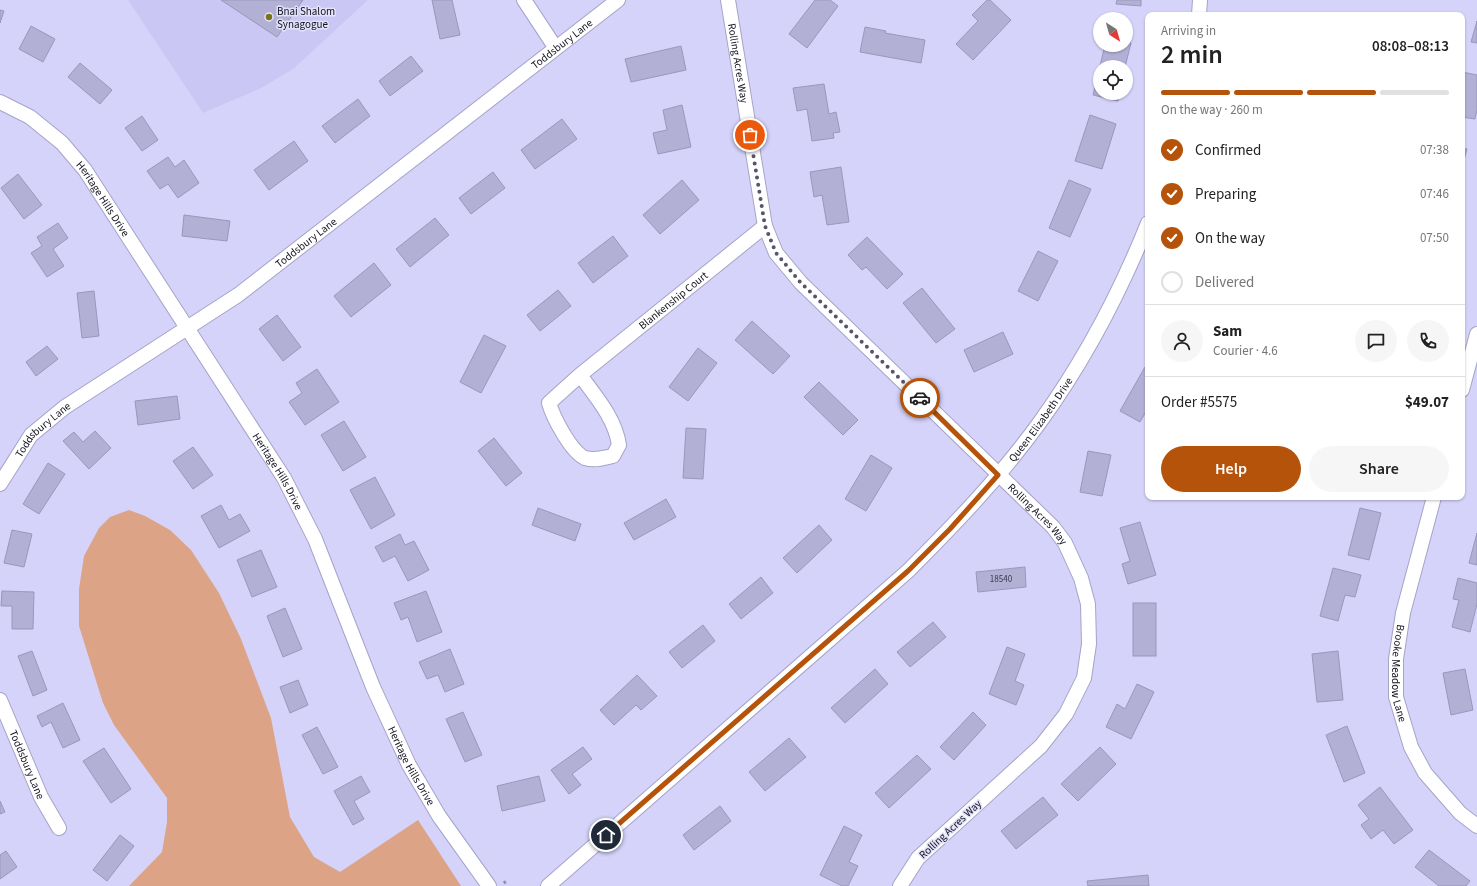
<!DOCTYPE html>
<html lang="en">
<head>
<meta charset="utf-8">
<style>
	:root { --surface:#fff; --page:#f6f6f6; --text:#222; --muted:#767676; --line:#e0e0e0; --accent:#b45309 }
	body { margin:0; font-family:"Source Sans 3",sans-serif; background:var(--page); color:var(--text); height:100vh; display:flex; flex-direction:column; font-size:15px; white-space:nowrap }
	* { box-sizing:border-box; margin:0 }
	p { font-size:13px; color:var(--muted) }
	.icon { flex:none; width:22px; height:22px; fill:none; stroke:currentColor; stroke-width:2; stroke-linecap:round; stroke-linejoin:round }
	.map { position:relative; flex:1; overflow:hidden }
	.sheet { position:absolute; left:1145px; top:12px; width:320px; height:488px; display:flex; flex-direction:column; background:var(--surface); border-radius:8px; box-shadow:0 1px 3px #0004 }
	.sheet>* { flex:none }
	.needle { width:26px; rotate:143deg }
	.tools { position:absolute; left:1093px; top:12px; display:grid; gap:8px }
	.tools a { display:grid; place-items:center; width:40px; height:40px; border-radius:50%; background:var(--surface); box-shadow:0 1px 3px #0004; font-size:20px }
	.pin { position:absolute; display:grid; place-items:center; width:34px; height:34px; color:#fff; margin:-17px; border:2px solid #fff; border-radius:50%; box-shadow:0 1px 4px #0007 }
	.courier { position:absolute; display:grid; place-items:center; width:40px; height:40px; margin:-20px; border:3px solid #b45309; border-radius:50%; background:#fff; color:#222; box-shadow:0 1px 5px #0007 }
	.head em { font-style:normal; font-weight:600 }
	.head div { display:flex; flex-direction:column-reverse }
	.head { display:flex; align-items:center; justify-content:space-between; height:68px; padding:0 16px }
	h1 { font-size:26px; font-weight:600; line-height:30px }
	.bar { display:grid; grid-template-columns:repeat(4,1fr); gap:6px 4px; align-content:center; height:48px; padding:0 16px }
	.bar i { height:5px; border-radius:3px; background:var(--line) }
	.bar .current { background:var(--accent) }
	.bar p { grid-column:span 4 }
	.line { display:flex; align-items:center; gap:10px; padding:0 16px; border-top:1px solid var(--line) }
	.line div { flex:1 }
	.round { display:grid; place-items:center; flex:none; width:42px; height:42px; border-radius:21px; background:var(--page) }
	ol { padding:0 16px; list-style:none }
	li { display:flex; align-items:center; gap:12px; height:44px }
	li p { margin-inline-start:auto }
	li .icon { padding:4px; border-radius:50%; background:var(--accent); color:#fff; stroke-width:4 }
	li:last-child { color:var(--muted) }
	li i { width:22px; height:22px; border:2px solid var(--line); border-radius:50% }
	.action { display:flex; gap:8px; margin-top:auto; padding:8px 16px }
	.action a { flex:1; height:46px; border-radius:24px; background:var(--accent); color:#fff; font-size:16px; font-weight:600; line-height:46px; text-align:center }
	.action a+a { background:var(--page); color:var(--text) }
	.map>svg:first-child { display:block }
	.built { fill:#cac7f5 }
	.green { fill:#dda386 }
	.building { fill:#b2b0d5; stroke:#9997bc }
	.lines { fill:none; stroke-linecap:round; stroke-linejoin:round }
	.street-casing { stroke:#a5a3c8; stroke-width:16 }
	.path { stroke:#8f8dab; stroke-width:2.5; stroke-dasharray:3 3; stroke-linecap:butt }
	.street { stroke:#fff; stroke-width:14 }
	.done { stroke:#56556b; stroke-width:4; stroke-dasharray:0 7.2 }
	.route { stroke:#b45309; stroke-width:5 }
	.poi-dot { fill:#777419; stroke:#e3e2fa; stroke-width:1.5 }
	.labels { text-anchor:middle; stroke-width:3; stroke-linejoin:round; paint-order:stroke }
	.number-label { font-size:9px; fill:#3a394c }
	.poi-label { font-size:11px; fill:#12111e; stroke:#e3e2fa; text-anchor:start }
	.street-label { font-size:11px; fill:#12111e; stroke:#e3e2fa }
</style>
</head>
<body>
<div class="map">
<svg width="1477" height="886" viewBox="0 0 1477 886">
	<rect width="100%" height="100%" fill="#d5d3fa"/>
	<path class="built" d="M128 0H368L293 69 261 88 203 113Z"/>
	<path class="green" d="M129 510 145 516 170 530 191 550 219 593 241 639 271 718 290 817 314 857 340 872 418 820 461 886H129L162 852 167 822V798L114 725 103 703 79 626V589L84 556 99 528 110 517Z"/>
	<g class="building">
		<path d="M221 0H303L277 37Z"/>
		<path d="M432 0H452L460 35 440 39Z"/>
		<path d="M815 0H830L838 6 807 48 789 34Z"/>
		<path d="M987 0H990L1011 20 973 60 956 44 978 21 972 15Z"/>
		<path d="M1117 0H1141V6L1116 4Z"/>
		<path d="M0 10 4 11 0 23Z"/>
		<path d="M1477 21V43L1471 42Z"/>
		<path d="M31 26 55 39 43 62 19 49Z"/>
		<path d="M865 27 886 31 885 33 925 40 921 63 860 52Z"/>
		<path d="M1126 42 1131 43 1125 67H1100V93H1119L1118 101 1093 95 1105 45H1126Z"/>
		<path d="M681 46 686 70 631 82 625 59Z"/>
		<path d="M411 56 423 71 390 96 379 81Z"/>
		<path d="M80 63 112 90 100 104 68 77Z"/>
		<path d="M1462 72 1477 75V110L1475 119 1462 117Z"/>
		<path d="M824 84 829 114 836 112 840 132 833 133 834 138 812 141 807 109 797 111 793 88Z"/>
		<path d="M358 99 370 116 335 143 322 126Z"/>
		<path d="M682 105 691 147 658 154 653 133 667 130 663 110Z"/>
		<path d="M1090 115 1116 124 1102 169 1075 161Z"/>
		<path d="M142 116 158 140 142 151 125 128Z"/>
		<path d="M562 119 577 139 535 169 521 150Z"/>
		<path d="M294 141 308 161 269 190 254 170Z"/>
		<path d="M1462 148 1467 149 1462 167Z"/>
		<path d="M168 157 175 167 184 160 199 183 178 198 168 184 160 189 147 171Z"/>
		<path d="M841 167 849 222 827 225 822 195 814 197 810 172Z"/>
		<path d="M493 172 505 188 471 214 459 198Z"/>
		<path d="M18 174 42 205 24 219 1 188Z"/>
		<path d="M682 180 699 200 660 234 643 215Z"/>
		<path d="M1069 180 1091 189 1070 237 1049 228Z"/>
		<path d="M184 215 230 221 227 241 182 236Z"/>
		<path d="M435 218 449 235 410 267 396 249Z"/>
		<path d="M58 223 68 238 53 249 64 266 47 277 31 253 42 246 37 237Z"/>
		<path d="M613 236 628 256 593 283 578 263Z"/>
		<path d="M867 237 903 274 887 289 866 267 862 270 848 255Z"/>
		<path d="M1038 251 1058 261 1038 301 1018 291Z"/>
		<path d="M374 263 391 285 351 317 334 296Z"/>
		<path d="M922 288 955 329 936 343 903 303Z"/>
		<path d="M558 290 571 306 540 331 527 315Z"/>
		<path d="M94 291 99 336 82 338 77 293Z"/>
		<path d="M277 315 301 347 283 361 259 329Z"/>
		<path d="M752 321 790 356 773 374 735 340Z"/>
		<path d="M1003 332 1013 354 974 372 964 350Z"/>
		<path d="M484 335 506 346 481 393 460 382Z"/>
		<path d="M47 346 58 359 36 376 26 362Z"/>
		<path d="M698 348 717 363 688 401 669 387Z"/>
		<path d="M1145 367 1148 369V408L1140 422 1120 411Z"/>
		<path d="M317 369 339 402 305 425 289 402 302 393 296 383Z"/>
		<path d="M819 382 858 420 843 435 804 397Z"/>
		<path d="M177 396 180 419 138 425 135 401Z"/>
		<path d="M344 421 366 457 343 471 321 435Z"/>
		<path d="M686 428 706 429 703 479 683 478Z"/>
		<path d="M95 431 111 448 89 469 63 441 74 432 83 442Z"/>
		<path d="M494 438 522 473 506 486 478 451Z"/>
		<path d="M193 447 213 475 193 489 173 461Z"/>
		<path d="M1088 451 1111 455 1102 496 1080 492Z"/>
		<path d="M871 455 892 468 866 511 845 499Z"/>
		<path d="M48 463 65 474 39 514 23 504Z"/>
		<path d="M375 477 395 515 371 529 350 490Z"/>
		<path d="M666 499 676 517 634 540 624 523Z"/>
		<path d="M221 505 229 520 240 514 250 531 219 548 201 516Z"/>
		<path d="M538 508 581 524 575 541 532 525Z"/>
		<path d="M1360 508 1381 513 1369 560 1348 555Z"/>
		<path d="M1140 522 1156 575 1128 584 1122 564 1130 561 1120 528Z"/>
		<path d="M819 525 832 540 797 573 783 558Z"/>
		<path d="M12 530 32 534 24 567 4 563Z"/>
		<path d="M1477 533V565L1469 563Z"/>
		<path d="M400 534 405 545 414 541 429 570 408 581 395 556 383 562 375 547Z"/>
		<path d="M261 550 277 587 252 597 237 560Z"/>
		<path d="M1025 567 1026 587 978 592 976 572Z"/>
		<path d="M1333 568 1361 575 1355 597 1345 595 1338 621 1320 616Z"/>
		<path d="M761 577 773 593 741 619 729 604Z"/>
		<path d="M1458 578 1477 583V604L1470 632 1452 627 1459 600 1453 599Z"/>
		<path d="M2 591 34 592 33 629H12V606H1Z"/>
		<path d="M426 591 442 632 417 642 408 617 401 620 394 603Z"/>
		<rect x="1133" y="603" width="23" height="53"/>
		<path d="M285 608 302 649 283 657 267 616Z"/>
		<path d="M933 622 946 637 910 667 897 652Z"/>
		<path d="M703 625 715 641 682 668 669 652Z"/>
		<path d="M1007 647 1025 654 1015 681 1024 685 1016 705 989 694Z"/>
		<path d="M450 649 464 684 445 692 438 675 427 679 419 662Z"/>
		<path d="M32 651 47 690 33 696 18 656Z"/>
		<path d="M1338 651 1343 700 1317 702 1312 654Z"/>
		<path d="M875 669 888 684 845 723 831 708Z"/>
		<path d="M1465 669 1473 710 1451 715 1443 673Z"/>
		<path d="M637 675 657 696 641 710 636 705 614 725 600 710Z"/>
		<path d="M298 680 308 705 290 713 280 687Z"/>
		<path d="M1137 684 1154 692 1131 739 1106 727 1117 704 1125 709Z"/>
		<path d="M63 703 80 740 63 748 51 722 42 727 37 716Z"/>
		<path d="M463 712 482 755 465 762 446 719Z"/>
		<path d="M973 712 986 725 954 760 940 747Z"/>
		<path d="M1347 726 1365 773 1344 782 1326 735Z"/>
		<path d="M317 727 338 767 323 774 302 735Z"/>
		<path d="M789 738 806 757 765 791 749 772Z"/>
		<path d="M583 747 592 759 572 774 581 785 569 794 551 770Z"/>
		<path d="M1100 747 1116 764 1078 801 1061 784Z"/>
		<path d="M104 748 131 789 111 803 83 761Z"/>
		<path d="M917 755 931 769 889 808 875 793Z"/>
		<path d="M361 776 370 792 354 801 364 819 353 825 334 791Z"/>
		<path d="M539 776 545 801 502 811 497 786Z"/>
		<path d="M1380 787 1413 830 1394 844 1383 830 1371 839 1361 825 1369 819 1358 805Z"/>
		<path d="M1043 797 1058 815 1016 849 1001 831Z"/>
		<path d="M0 801 5 812 0 814Z"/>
		<path d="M720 806 731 821 694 850 683 835Z"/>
		<path d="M844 826 862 835 849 862 858 866 848 886H842L820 875Z"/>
		<path d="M120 835 134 846 107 881 93 870Z"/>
		<path d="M1429 850 1470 881 1466 886H1439L1415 867Z"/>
		<path d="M6 851 17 867 0 879V855Z"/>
		<path d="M1148 875 1149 886H1088L1087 881Z"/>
	</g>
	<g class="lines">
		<g class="street-casing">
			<g id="street">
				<path d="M524 0 555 47"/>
				<path id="s1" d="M728 0 765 226 776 253 801 283 1053 527 1065 543 1081 578 1088 604 1089 644 1084 678 1066 714 1041 746 918 858 900 886"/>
				<path d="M1199 15 1200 0"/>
				<path id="s2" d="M0 102 30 117 62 143 85 170 284 478 315 539 373 687 409 765 439 816 489 886"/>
				<path id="s3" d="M580 375C596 397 615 418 619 445L613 456C603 458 595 461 585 458 571 452 553 417 549 403L580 375 765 226"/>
				<path d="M1462 390 1477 334"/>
				<path id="s4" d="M0 484 31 435 65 407 238 295 618 0"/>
				<path id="s5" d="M1434 497 1403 613 1396 659V697L1411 747 1425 773 1460 813 1477 826"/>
				<path id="s6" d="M0 700 41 797 59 828"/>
				<path id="s7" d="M548 886 908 571C955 524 1001 476 1040 422 1084 361 1120 293 1148 223"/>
			</g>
		</g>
		<path class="path" d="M504 881 507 886"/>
		<use href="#street" class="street"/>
	</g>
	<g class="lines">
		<path class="done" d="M750 135 765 226 776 253 801 283 920 398"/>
		<path class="route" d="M606 835 908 571 950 529 998 475 920 398"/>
	</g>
	<circle class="poi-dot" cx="269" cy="17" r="4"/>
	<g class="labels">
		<g class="number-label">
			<text x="1001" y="582">18540</text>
		</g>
		<g class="poi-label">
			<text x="277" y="15">Bnai Shalom<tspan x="277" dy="13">Synagogue</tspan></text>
		</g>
		<g class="street-label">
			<text dy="4" stroke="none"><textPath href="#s4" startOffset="718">Toddsbury Lane</textPath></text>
			<text dy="4" stroke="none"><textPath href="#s1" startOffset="64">Rolling Acres Way</textPath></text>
			<text dy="4" stroke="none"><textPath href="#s2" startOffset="144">Heritage Hills Drive</textPath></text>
			<text dy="4" stroke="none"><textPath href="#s4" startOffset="394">Toddsbury Lane</textPath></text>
			<text dy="4" stroke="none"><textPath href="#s3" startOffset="350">Blankenship Court</textPath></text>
			<text dy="4" stroke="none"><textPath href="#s7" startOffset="680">Queen Elizabeth Drive</textPath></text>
			<text dy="4" stroke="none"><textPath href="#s4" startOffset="70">Toddsbury Lane</textPath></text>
			<text dy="4" stroke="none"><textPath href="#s2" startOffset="468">Heritage Hills Drive</textPath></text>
			<text dy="4" stroke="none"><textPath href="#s1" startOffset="628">Rolling Acres Way</textPath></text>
			<text dy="4" stroke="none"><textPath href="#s5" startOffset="181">Brooke Meadow Lane</textPath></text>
			<text dy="4" stroke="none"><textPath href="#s6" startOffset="70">Toddsbury Lane</textPath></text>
			<text dy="4" stroke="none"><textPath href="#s2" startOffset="792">Heritage Hills Drive</textPath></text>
			<text transform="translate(950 829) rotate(-43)" y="4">Rolling Acres Way</text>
		</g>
	</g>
</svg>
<div class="tools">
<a><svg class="needle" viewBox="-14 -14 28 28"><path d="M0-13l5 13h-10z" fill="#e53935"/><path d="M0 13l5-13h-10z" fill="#767676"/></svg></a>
<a><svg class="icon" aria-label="locate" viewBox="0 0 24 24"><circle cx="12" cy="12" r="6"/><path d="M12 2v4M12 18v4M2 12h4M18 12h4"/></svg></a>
</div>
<div class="pin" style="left:750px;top:135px;background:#ea580c"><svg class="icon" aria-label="bag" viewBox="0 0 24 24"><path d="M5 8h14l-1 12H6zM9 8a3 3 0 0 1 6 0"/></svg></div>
<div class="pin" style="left:606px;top:835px;background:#1f2937"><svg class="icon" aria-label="home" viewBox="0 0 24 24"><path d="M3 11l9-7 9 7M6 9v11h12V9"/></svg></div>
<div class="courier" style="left:920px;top:398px"><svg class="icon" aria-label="car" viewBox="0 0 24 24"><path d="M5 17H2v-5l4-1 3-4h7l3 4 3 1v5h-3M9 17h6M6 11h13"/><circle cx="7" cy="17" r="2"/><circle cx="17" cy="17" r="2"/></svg></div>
<section class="sheet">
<div class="head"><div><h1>2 min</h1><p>Arriving in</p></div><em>08:08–08:13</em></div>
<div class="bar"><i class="current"></i><i class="current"></i><i class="current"></i><i></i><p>On the way · 260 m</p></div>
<ol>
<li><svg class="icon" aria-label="check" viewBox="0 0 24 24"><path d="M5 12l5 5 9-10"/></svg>Confirmed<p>07:38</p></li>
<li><svg class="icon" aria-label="check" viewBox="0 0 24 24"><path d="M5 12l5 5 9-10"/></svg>Preparing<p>07:46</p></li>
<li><svg class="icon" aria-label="check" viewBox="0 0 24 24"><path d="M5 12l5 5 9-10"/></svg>On the way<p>07:50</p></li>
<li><i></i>Delivered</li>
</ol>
<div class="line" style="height:72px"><a class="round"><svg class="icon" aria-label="person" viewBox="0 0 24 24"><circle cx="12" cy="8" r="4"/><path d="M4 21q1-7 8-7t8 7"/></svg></a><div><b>Sam</b><p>Courier · 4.6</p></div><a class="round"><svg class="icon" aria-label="chat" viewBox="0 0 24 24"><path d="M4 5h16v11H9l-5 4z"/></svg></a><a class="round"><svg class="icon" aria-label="phone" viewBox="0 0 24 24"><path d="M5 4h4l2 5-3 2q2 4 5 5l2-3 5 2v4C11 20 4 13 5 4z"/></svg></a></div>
<div class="line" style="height:52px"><div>Order #5575</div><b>$49.07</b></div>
<div class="action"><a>Help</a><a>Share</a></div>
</section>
</div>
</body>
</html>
